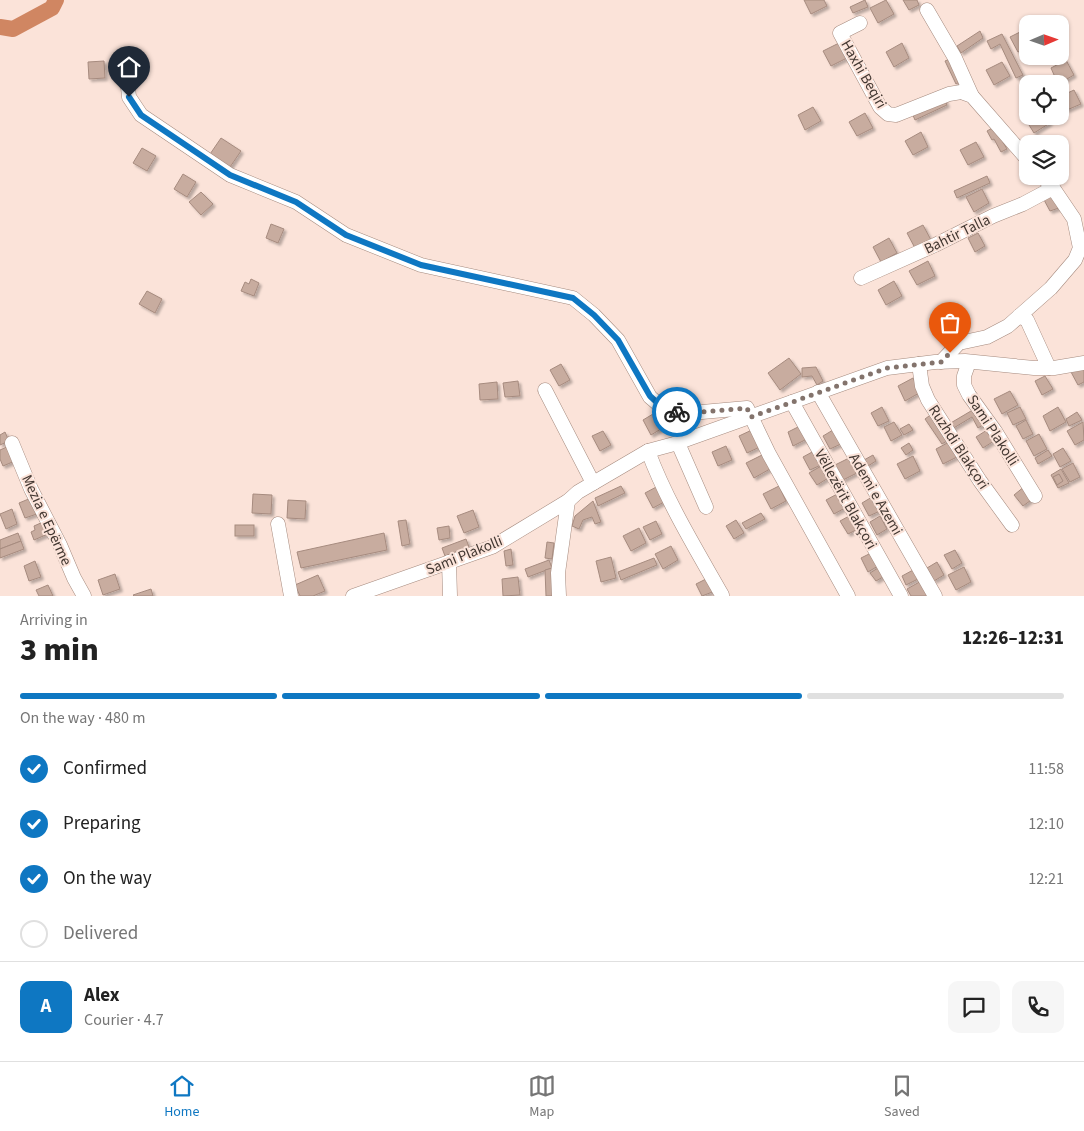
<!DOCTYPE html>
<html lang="en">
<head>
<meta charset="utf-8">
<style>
	:root { --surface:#fff; --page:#f6f6f6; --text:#222; --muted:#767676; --line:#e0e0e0; --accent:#0e77c2 }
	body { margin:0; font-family:"Source Sans 3",sans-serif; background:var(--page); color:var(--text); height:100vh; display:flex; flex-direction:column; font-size:19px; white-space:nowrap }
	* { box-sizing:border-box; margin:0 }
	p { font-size:16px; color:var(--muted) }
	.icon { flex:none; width:28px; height:28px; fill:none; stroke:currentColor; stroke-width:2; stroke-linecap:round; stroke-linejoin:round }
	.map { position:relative; height:596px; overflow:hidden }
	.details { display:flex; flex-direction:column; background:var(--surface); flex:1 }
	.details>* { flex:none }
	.needle { width:32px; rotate:88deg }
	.buttons { position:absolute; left:1019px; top:15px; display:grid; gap:10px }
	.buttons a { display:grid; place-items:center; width:50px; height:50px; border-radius:10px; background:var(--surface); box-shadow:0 1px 4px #0004; font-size:25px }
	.pin { position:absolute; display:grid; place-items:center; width:42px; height:42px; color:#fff; margin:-51px -21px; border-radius:50% 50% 50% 0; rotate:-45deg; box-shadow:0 0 5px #0007 }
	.pin .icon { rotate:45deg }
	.courier { position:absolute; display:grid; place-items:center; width:50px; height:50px; margin:-25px; border:4px solid #0e77c2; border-radius:50%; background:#fff; color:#222; box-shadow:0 1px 6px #0007 }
	.head em { font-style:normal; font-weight:800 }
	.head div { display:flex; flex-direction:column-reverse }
	.head { display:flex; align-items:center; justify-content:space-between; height:85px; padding:0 20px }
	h1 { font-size:32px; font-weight:800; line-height:38px }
	.bar { display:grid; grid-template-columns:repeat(4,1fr); gap:8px 5px; align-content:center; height:60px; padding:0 20px }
	.bar i { height:6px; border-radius:4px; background:var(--line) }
	.bar .active { background:var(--accent) }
	.bar p { grid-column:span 4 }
	.line { display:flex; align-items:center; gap:12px; padding:0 20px; border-top:1px solid var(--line) }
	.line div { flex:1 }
	.round { display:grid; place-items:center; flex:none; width:52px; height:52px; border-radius:10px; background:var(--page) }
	ol { padding:0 20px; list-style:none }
	li { display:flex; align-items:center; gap:15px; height:55px }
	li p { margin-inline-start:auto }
	li .icon { padding:5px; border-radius:50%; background:var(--accent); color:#fff; stroke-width:4 }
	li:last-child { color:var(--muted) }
	li i { width:28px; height:28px; border:2px solid var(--line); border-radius:50% }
	.dock { display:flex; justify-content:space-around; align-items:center; height:70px; border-top:1px solid var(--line); background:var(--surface); font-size:14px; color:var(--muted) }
	.dock a { display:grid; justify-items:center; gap:2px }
	.dock .active { color:var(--accent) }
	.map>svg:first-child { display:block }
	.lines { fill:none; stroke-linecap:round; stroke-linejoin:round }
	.river { stroke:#d08662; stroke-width:16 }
	.building { fill:#c8ac9f; stroke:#a68b7f; filter:url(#shadow) }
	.minor-casing { stroke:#a58a7e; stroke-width:15 }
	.minor { stroke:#fff; stroke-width:14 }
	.done { stroke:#83736c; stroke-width:5; stroke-dasharray:0 9 }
	.route { stroke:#0e77c2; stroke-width:6 }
	.labels { text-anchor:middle; stroke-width:4; stroke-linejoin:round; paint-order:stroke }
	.street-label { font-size:15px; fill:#423731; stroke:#fbe3d9 }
</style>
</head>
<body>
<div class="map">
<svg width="1084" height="596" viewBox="0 0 1084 596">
	<defs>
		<filter id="shadow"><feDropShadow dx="2.5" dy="2.5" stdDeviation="1" flood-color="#0004"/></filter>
	</defs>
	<rect width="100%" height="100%" fill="#fbe3d9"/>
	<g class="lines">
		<path class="river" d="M0 27 13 29 52 8 56 0"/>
	</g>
	<g class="building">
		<path d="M804 0H824L827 6 811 14Z"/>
		<path d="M865 0 868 7 853 13 850 7Z"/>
		<path d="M886 0 894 14 878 23 870 8Z"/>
		<path d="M903 0H917L919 5 909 10Z"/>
		<path d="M1026 29 1028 32V47L1018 52 1010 37Z"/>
		<path d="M980 31 983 38 961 53 957 46Z"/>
		<path d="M1002 34 1023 75 1016 78 1000 44 991 49 987 41Z"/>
		<path d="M839 43 847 58 831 66 823 51Z"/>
		<path d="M902 43 909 58 894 67 886 52Z"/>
		<path d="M952 58 963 80 956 84 945 61Z"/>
		<path d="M1066 60 1074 75 1058 84 1051 68Z"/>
		<path d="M104 61 105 78 89 79 88 62Z"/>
		<path d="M1002 62 1010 76 994 85 986 70Z"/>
		<path d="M1074 90 1081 104 1067 110 1061 96Z"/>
		<path d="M944 98 947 105 915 120 912 113Z"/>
		<path d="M813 107 821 121 805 130 798 115Z"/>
		<path d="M865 113 873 128 857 136 849 122Z"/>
		<path d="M1033 116H1046L1050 123 1034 133 1026 120Z"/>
		<path d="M994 127 1007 149 1001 152 994 139 992 140 987 131Z"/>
		<path d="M921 132 928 147 913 155 905 141Z"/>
		<path d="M221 138 241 151 228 170 208 157Z"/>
		<path d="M976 142 984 157 968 165 960 150Z"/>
		<path d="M142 148 156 156 147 171 133 163Z"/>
		<path d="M183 174 196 182 187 197 174 189Z"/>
		<path d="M987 176 990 183 957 198 954 191Z"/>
		<path d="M982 189 989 203 974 212 966 197Z"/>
		<path d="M201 192 213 204 201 215 189 202Z"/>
		<path d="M1054 192 1062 207 1050 211 1043 198Z"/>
		<path d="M271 224 284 229 278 243 266 238Z"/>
		<path d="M923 225 931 240 915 248 907 233Z"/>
		<path d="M978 233 985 246 975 252 968 238Z"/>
		<path d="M889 238 897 253 881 262 873 247Z"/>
		<path d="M928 261 935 276 917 285 909 271Z"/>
		<path d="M251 279 259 283 254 296 241 291 245 282 249 284Z"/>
		<path d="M894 281 902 296 886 305 878 290Z"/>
		<path d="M147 291 162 299 155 313 139 304Z"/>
		<path d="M789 358 801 374 780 390 768 373Z"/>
		<path d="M561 364 570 380 559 386 550 370Z"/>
		<path d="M816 367 823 381 817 385 812 376 802 377V368Z"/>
		<path d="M1082 367 1084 371V382L1078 385 1071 372Z"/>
		<path d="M1045 376 1053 389 1042 395 1035 381Z"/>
		<path d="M913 378 921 392 905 401 898 386Z"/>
		<path d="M518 381 520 396 505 397 503 383Z"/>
		<path d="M497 382 498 399 480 400 479 384Z"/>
		<path d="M1010 391 1018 405 1002 414 994 399Z"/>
		<path d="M882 407 889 421 878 426 871 413Z"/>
		<path d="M1020 407 1026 419 1013 425 1007 413Z"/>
		<path d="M1058 407 1066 422 1050 431 1043 416Z"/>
		<path d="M976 408 986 423 978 428 972 417 952 429 949 424Z"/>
		<path d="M658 411 666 426 651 435 643 420Z"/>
		<path d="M1077 412 1082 420 1069 426 1066 419Z"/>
		<path d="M933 413 950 439 942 444 925 419Z"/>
		<path d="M1026 420 1033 434 1023 439 1016 426Z"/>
		<path d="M894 422 902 435 891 441 884 427Z"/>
		<path d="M1083 422 1084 440 1075 445 1067 431Z"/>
		<path d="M909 424 913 430 904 435 900 429Z"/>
		<path d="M800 426 807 439 793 446 788 432Z"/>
		<path d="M754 429 762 446 747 453 739 436Z"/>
		<path d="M833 430 841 444 830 449 823 436Z"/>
		<path d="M987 430 994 441 983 448 976 437Z"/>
		<path d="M603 431 611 445 600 451 592 436Z"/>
		<path d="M5 432 9 441 0 445V435Z"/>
		<path d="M1039 434 1047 449 1034 456 1026 441Z"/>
		<path d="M951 441 959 456 943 464 936 449Z"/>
		<path d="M909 443 913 450 906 455 901 448Z"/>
		<path d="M9 446 15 461 3 466 0 459V450Z"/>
		<path d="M726 446 732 460 718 466 712 452Z"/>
		<path d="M1063 448 1071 461 1060 467 1053 454Z"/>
		<path d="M1048 450 1052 456 1038 464 1035 458Z"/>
		<path d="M814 451 821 465 810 470 803 457Z"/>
		<path d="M762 455 770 469 754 478 746 463Z"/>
		<path d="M873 455 876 461 868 466 864 460Z"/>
		<path d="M913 456 920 471 905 479 897 464Z"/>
		<path d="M851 457 859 472 843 480 835 465Z"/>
		<path d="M1073 463 1080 477 1070 482 1062 469Z"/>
		<path d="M823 465 830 477 817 485 809 473Z"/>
		<path d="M1061 469 1069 483 1058 488 1051 475Z"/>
		<path d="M1059 474 1063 481 1057 485 1053 477Z"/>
		<path d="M660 485 668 500 653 508 645 493Z"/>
		<path d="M621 486 625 493 598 506 595 498Z"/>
		<path d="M779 486 786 501 771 509 763 494Z"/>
		<path d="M1025 486 1034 498 1023 506 1014 495Z"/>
		<path d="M839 493 847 507 834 514 826 500Z"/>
		<path d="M253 494 272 495 271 514 252 513Z"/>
		<path d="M872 497 880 511 869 516 862 503Z"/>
		<path d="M31 498 37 514 25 518 19 503Z"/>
		<path d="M288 500 306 501 305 519 287 518Z"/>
		<path d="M593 501 601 522 595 524 592 517 583 520 579 529 572 526 575 516Z"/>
		<path d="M12 509 17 524 6 529 0 514Z"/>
		<path d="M473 510 479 527 464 533 457 516Z"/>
		<path d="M761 513 765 519 746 529 742 523Z"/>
		<path d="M851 515 858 529 848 534 840 521Z"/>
		<path d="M880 516 887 529 877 535 870 522Z"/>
		<path d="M406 520 410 544 402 546 398 521Z"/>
		<path d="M736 520 744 533 734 539 726 526Z"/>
		<path d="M656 521 662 534 650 540 643 527Z"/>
		<path d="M43 522 48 534 34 540 31 532 35 530 34 526Z"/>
		<rect x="235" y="525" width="19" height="11"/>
		<path d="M449 526 450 538 439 540 437 528Z"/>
		<path d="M639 528 646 543 631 551 623 536Z"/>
		<path d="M18 533 21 541 0 549V540Z"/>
		<path d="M384 533 387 550 301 568 297 552Z"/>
		<path d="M466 539 469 547 445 556 442 548Z"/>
		<path d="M21 541 24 549 0 558V549Z"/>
		<path d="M547 542 554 543 552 559 545 558Z"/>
		<path d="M671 546 678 560 663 569 655 554Z"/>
		<path d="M511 549 513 565 506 566 504 551Z"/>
		<path d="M955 550 962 563 952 569 944 555Z"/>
		<path d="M871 553 878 566 868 572 861 558Z"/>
		<path d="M611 557 616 578 601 582 596 561Z"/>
		<path d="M654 558 657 565 621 580 618 572Z"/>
		<path d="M549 560 552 568 528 577 525 569Z"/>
		<path d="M35 561 41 577 29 581 24 566Z"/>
		<path d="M937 562 944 575 934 581 927 568Z"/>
		<path d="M964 567 971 582 956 590 948 575Z"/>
		<path d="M552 568 553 596H546L545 570Z"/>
		<path d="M878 568 883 577 876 581 870 573Z"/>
		<path d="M915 569 920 578 906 585 902 576Z"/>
		<path d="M115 574 120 589 103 595 98 580Z"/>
		<path d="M318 575 325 591 313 596H300L295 585Z"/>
		<path d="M518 577 520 595 503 596 502 579Z"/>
		<path d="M708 578 715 591 702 596 696 584Z"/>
		<path d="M923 580 928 596H911L907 589Z"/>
		<path d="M48 585 53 596H39L36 590Z"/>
		<path d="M151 589 153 596H134L133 595Z"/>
	</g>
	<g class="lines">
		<g class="minor-casing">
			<g id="minor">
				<path d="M927 10 955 58 972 96"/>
				<path d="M860 23 840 33 880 107 888 114 896 115 949 94 961 92 972 96 1028 160"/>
				<path d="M125 57 129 97 141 115 230 175 296 202 346 235 421 265 573 298 594 315 618 340 650 397 664 409 682 413 702 412 747 408 769 454 848 596"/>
				<path d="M861 278 935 245 993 216 1023 204 1053 188"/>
				<path d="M1019 316 1027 320 1049 368"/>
				<path d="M941 362 959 343 987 337 1008 326 1051 288 1075 260 1080 248 1074 219 1053 188 1042 176"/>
				<path d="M969 362 964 376V385L969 395 995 431 1035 496"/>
				<path d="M919 364 922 386 928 400 980 481 1012 525"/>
				<path d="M545 390 593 483"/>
				<path d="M818 392 935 596"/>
				<path d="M792 402 901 596"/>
				<path d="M12 443 31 489 60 545 74 578 84 596"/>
				<path d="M678 443 706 507"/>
				<path d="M648 451C667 502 696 549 722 595"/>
				<path d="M278 524 291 596"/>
				<path d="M449 562 450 596"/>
				<path d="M353 596 492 547 568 501 578 492 648 451 674 444 887 368 935 362 965 361 1034 368H1054L1084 363"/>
				<path d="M559 596 558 573 568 501"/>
			</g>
		</g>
		<use href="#minor" class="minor"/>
	</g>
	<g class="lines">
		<path class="done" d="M677 412H702L747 408 751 417 887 368 941 362 950 353"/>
		<path class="route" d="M129 97 141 115 230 175 296 202 346 235 421 265 573 298 594 315 618 340 650 396 664 409 677 412"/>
	</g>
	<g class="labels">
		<g class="street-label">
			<text transform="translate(864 74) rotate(60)" y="5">Haxhi Beqiri</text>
			<text transform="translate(957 234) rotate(-26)" y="5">Bahtir Talla</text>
			<text transform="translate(993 430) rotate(57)" y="5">Sami Plakolli</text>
			<text transform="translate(959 447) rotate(57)" y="5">Ruzhdi Blakçori</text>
			<text transform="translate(876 494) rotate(60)" y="5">Ademi e Azemi</text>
			<text transform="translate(846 499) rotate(61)" y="5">Vëllezërit Blakçori</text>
			<text transform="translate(47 520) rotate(65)" y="5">Mezia e Epërme</text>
			<text transform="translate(464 555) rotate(-22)" y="5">Sami Plakolli</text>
		</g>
	</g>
</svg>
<div class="buttons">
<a><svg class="needle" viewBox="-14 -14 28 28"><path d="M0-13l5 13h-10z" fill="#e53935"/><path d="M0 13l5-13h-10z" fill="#767676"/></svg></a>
<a><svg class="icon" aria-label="locate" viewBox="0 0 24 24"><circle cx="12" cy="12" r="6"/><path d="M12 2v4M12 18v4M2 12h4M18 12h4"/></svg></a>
<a><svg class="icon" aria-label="layers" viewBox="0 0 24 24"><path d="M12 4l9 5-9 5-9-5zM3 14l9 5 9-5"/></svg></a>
</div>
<div class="pin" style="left:950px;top:353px;background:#ea580c"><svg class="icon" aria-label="bag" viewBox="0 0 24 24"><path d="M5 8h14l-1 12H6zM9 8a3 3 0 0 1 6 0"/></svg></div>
<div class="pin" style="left:129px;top:97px;background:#1f2937"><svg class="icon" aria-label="home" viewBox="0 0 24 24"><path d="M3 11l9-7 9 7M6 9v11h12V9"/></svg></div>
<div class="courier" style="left:677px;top:412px"><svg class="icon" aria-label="bike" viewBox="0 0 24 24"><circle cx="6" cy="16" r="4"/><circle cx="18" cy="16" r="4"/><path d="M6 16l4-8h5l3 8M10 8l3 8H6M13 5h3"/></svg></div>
</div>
<section class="details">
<div class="head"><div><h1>3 min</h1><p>Arriving in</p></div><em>12:26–12:31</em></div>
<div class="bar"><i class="active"></i><i class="active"></i><i class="active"></i><i></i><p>On the way · 480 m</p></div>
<ol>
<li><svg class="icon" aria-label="check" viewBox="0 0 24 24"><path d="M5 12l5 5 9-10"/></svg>Confirmed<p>11:58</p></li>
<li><svg class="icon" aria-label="check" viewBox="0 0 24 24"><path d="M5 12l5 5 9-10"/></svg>Preparing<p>12:10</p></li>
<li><svg class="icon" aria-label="check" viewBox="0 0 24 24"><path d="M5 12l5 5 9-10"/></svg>On the way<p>12:21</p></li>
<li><i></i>Delivered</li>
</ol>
<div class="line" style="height:90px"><b class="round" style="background:var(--accent);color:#fff">A</b><div><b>Alex</b><p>Courier · 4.7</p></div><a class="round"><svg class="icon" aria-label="chat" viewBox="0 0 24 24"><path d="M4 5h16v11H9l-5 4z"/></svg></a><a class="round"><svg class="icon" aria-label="phone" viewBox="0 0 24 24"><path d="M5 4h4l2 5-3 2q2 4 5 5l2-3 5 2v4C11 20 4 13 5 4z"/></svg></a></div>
</section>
<nav class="dock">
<a class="active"><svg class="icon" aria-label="home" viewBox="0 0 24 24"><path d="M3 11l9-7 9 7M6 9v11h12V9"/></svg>Home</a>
<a><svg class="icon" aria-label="map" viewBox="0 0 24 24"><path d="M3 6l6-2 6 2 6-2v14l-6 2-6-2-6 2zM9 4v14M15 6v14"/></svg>Map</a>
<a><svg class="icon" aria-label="saved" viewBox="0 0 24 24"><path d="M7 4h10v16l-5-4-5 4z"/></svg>Saved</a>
</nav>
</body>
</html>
